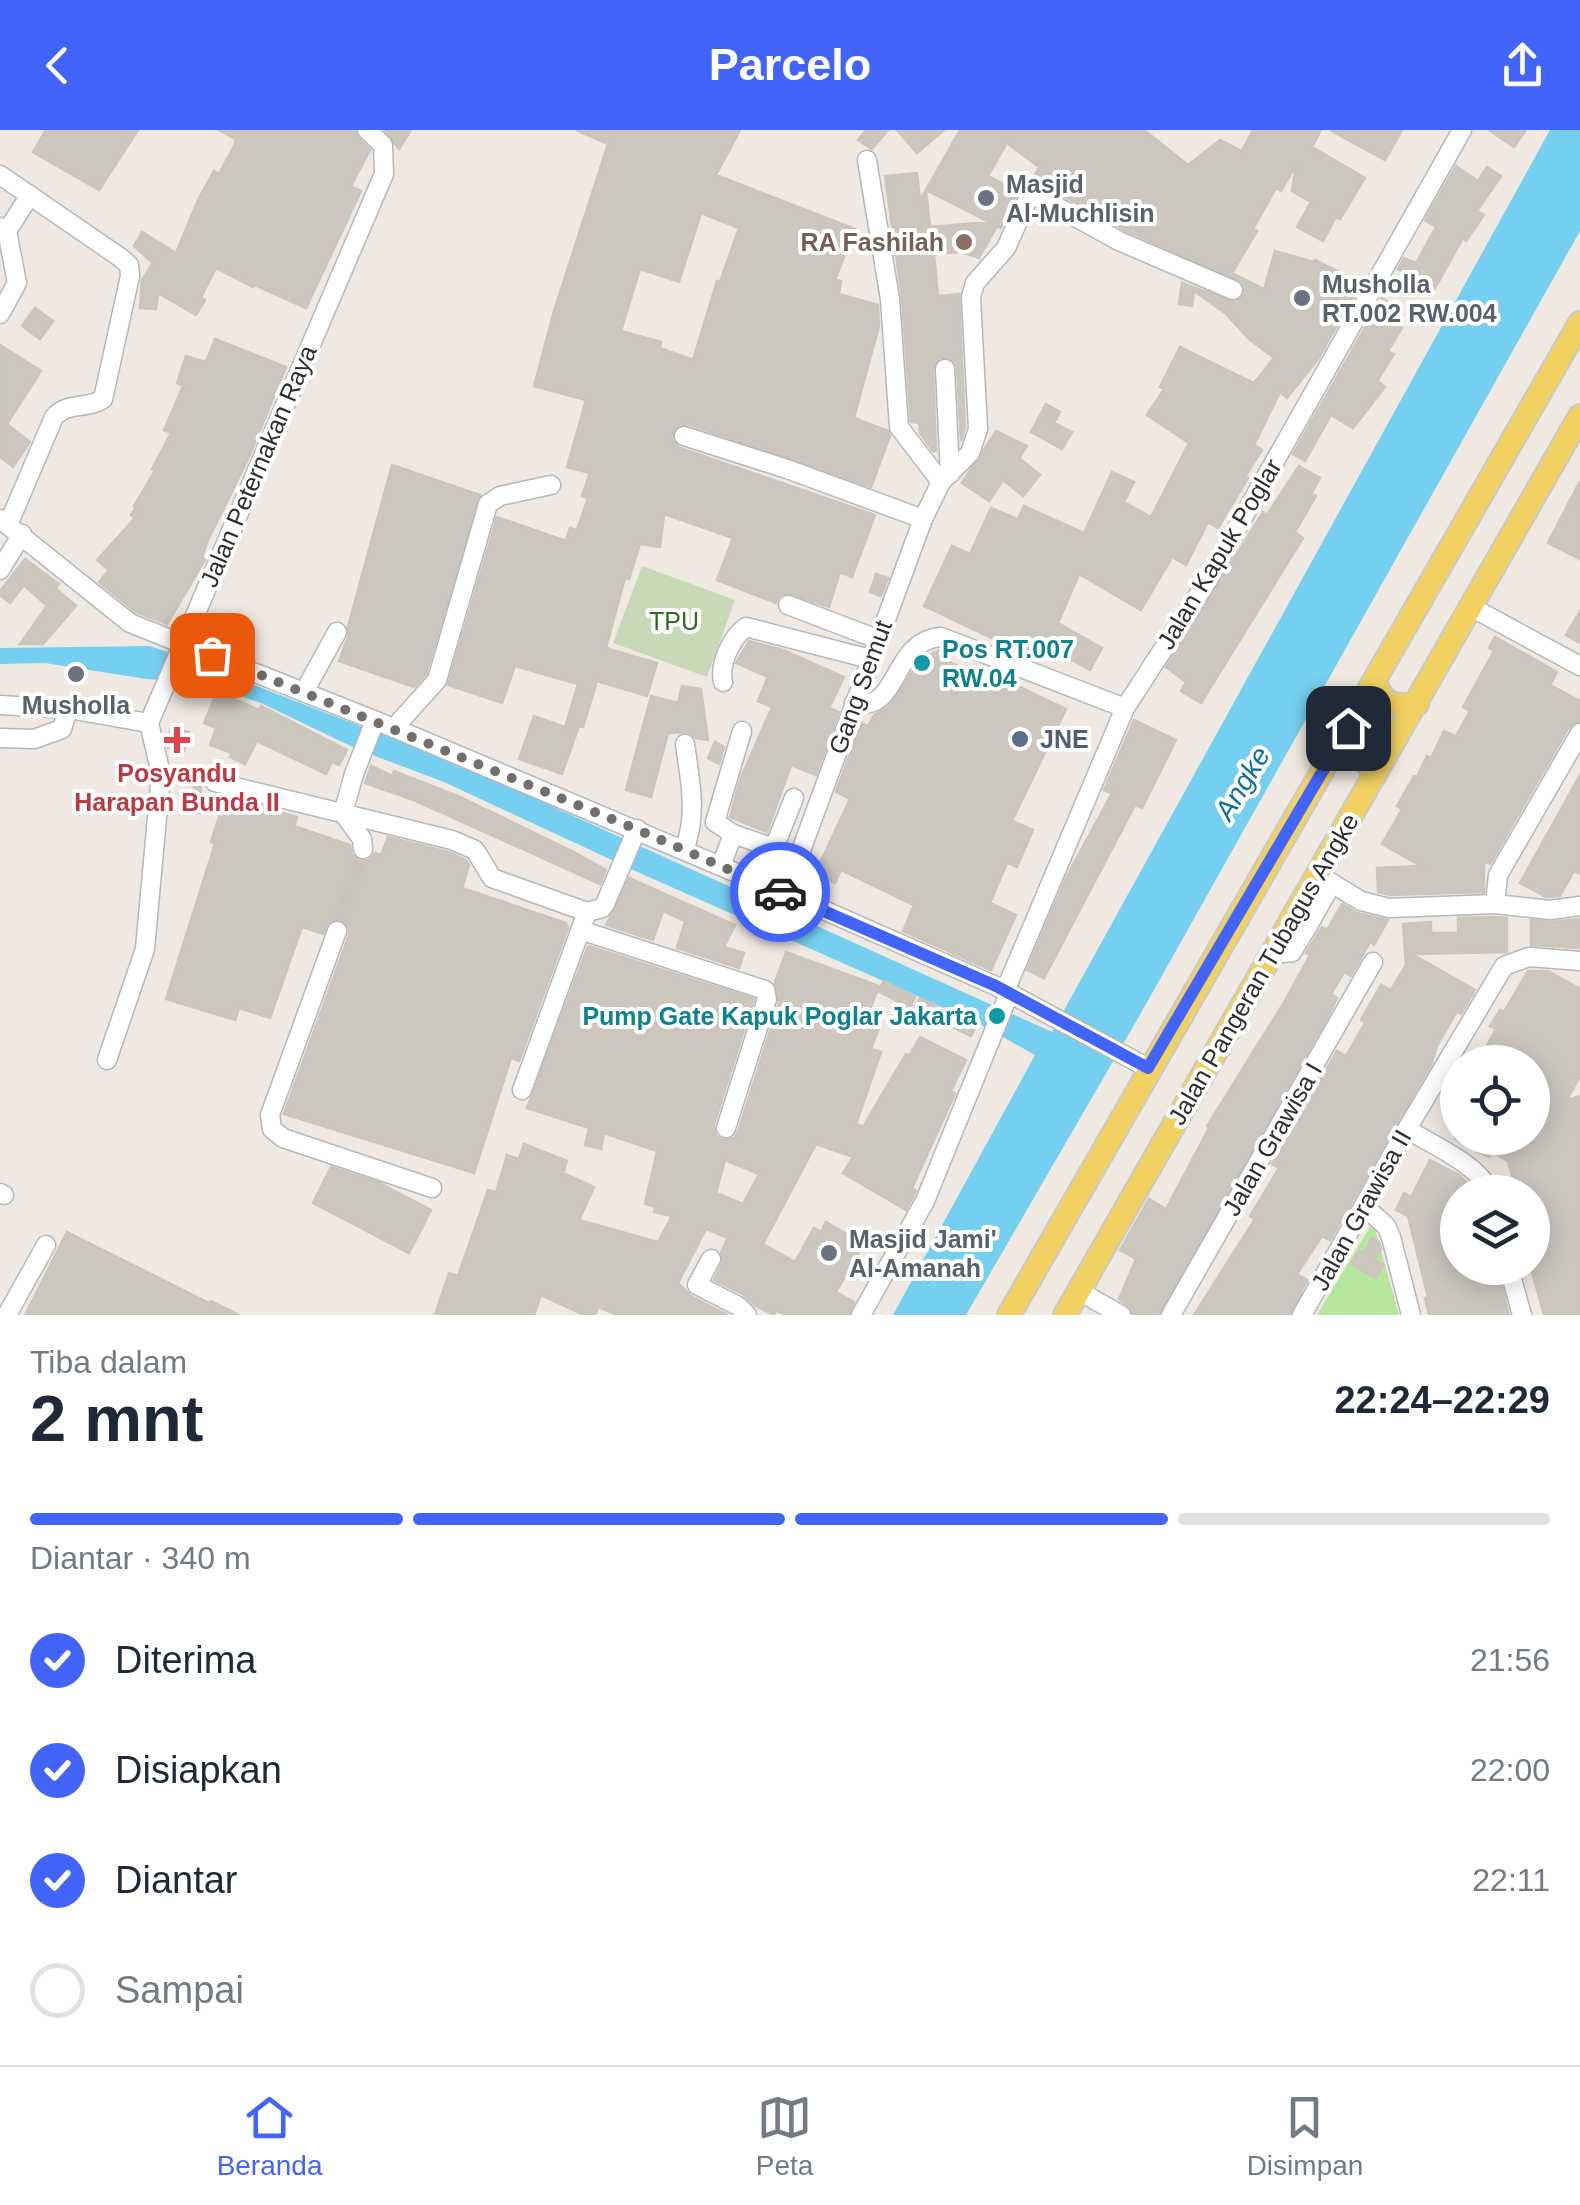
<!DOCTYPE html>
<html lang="id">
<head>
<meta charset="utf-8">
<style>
	:root { --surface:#fff; --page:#f6f6f7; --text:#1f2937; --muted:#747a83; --line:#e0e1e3; --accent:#4264fb }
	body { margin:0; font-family:Helvetica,sans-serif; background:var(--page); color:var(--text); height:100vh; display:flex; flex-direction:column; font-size:38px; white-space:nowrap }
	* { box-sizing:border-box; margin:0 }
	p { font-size:32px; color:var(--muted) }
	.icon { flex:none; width:55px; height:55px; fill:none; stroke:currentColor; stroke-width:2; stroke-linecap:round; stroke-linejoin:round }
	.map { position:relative; height:1185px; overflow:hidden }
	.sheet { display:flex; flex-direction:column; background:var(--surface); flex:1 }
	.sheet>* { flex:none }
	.fabs { position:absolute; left:1440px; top:915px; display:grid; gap:20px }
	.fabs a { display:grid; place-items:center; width:110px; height:110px; border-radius:50%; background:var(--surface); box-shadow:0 5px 25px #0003; font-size:50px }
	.pin { position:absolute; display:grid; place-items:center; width:85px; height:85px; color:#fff; margin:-42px; border-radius:20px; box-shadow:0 5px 15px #0006 }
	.courier { position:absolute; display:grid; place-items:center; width:100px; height:100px; margin:-50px; border:8px solid #4264fb; border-radius:50%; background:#fff; color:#222; box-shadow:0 2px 12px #0007 }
	.overview em { font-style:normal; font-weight:700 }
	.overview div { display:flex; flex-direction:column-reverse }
	.overview { display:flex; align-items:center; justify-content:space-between; height:170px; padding:0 30px }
	h1 { font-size:65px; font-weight:700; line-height:75px }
	.bar { display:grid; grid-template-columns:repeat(4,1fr); gap:15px 10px; align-content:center; height:120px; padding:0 30px }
	.bar i { height:12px; border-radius:8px; background:var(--line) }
	.bar .active { background:var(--accent) }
	.bar p { grid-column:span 4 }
	ol { padding:0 30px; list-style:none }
	li { display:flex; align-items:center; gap:30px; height:110px }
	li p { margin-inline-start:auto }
	li .icon { padding:10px; border-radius:50%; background:var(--accent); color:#fff; stroke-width:4 }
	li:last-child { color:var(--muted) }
	li i { width:55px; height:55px; border:5px solid var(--line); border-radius:50% }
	header { display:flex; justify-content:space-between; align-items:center; height:130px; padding:0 30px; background:var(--accent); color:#fff; font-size:45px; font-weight:700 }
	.menu { display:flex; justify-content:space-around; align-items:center; height:140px; border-top:2px solid var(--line); background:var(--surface); font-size:28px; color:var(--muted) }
	.menu a { display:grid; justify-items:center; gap:5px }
	.menu .active { color:var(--accent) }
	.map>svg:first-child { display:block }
	.green { fill:#b6e59e }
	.cemetery { fill:#c8d9b8 }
	.water { fill:#75cff0 }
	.building { fill:#cbc7bf; stroke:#cbc5ba; stroke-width:2.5; fill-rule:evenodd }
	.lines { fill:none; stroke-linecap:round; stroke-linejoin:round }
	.minor-tunnel { stroke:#c8c4bd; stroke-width:18; stroke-dasharray:18 9; stroke-linecap:butt }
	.minor-casing { stroke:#b4b7c1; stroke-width:21 }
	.major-casing { stroke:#c9c9c9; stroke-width:26 }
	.minor { stroke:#fff; stroke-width:18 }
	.major { stroke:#f2d163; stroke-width:22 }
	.done { stroke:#726f6d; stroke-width:10; stroke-dasharray:0 18 }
	.route { stroke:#4264fb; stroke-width:12 }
	.worship-dot { fill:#6b7280; stroke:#fff; stroke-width:4 }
	.education-dot { fill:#8d6e63; stroke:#fff; stroke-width:4 }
	.culture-dot { fill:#0f9aa8; stroke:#fff; stroke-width:4 }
	.service-dot { fill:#5c6f8a; stroke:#fff; stroke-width:4 }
	.health-dot { fill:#e0444e; stroke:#fff; stroke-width:4 }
	.labels { text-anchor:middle; stroke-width:8; stroke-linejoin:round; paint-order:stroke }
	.worship-label { font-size:25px; font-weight:bold; fill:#5b616d; stroke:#fff; text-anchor:start }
	.education-label { font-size:25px; font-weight:bold; fill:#785e54; stroke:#fff; text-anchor:end }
	.street-label { font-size:25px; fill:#2e2e2e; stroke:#fff }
	.park-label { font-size:25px; fill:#2c6e1b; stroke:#fff }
	.culture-label { font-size:25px; font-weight:bold; fill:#0d838f; stroke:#fff; text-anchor:start }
	.service-label { font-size:25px; font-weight:bold; fill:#4e5e75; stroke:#fff; text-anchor:start }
	.health-label { font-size:25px; font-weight:bold; fill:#be3a42; stroke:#fff }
	.water-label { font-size:28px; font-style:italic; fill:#0d6fa3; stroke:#fff }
</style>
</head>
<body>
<header><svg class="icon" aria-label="back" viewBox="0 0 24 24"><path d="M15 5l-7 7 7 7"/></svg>Parcelo<svg class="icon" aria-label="share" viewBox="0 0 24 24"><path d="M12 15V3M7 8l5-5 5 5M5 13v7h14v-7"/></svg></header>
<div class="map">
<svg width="1580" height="1185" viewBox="0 0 1580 1185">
	<rect width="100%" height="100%" fill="#efe9e1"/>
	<path class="green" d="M1373 1092 1399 1185H1317Z"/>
	<path class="cemetery" d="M642 436 735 470 707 547 613 513Z"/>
	<path class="water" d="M1550 0H1580V101L1141 883 966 1185H893L1035 925 978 893 642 744 444 652 359 620 261 573 201 552 146 549 45 533 0 534V518L150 516 179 526 458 634 1052 902Z"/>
	<g class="building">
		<path d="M46 0H138L99 60 33 22Z"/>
		<path d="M219 0H355L358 8 370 20 351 56 361 61 306 178 255 155 253 157 216 138 201 167 205 170 196 185 158 163 156 179 140 178 142 150 153 133 134 116 142 102 176 123 198 70 214 41 219 44 235 14V9Z"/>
		<path d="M385 0H411L399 19Z"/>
		<path d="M576 0H740L716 45 855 99 835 150 841 151 839 164 878 175 879 196 854 288 888 301 890 306 871 357 688 294 675 298 672 310 680 318 875 385 852 447 840 442 829 477 787 463 779 466 776 473 717 450 733 408 664 384 660 417 640 414 629 449 625 448 606 518 657 533 647 566 597 551 583 597 579 596 562 644 519 629 534 586 565 597 578 554 515 536 502 573 448 555 497 387 566 411 570 398 577 400 588 368 582 366 590 343 567 337 586 270 534 256 554 181 608 14ZM701 83 739 98 720 152 717 151 693 230 660 218 661 212 621 201 640 139 679 152Z"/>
		<path d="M866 0H888L872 19 858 10Z"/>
		<path d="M897 0H944L917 23Z"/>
		<path d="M960 0H1144L1188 35 1220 10 1242 21 1253 0H1321L1312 17 1365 48 1340 89 1336 87 1323 111 1297 97 1311 72 1292 61 1296 35 1281 61 1276 58 1253 99 1257 101 1232 143 1264 159 1275 121 1314 132 1315 130 1361 153 1318 229 1287 268 1280 262 1254 315 1262 320 1245 347 1248 348 1218 398 1208 392 1186 435 1172 427 1141 480 1079 444 1058 493 1102 518 1090 540 1047 516 1040 531 924 476 952 416 970 424 991 378 1018 389 1024 376 1084 403 1112 342 1134 352 1124 372 1151 387 1189 313 1147 285 1164 259 1160 257 1180 217 1254 253 1274 228 1249 209 1225 183 1194 161 1192 176 1179 174 1182 153 1234 172 1245 164 1242 152 1124 100 1047 57 1030 55 1039 37 1007 13 988 46 1018 61 1001 98 997 96 979 128 961 122 934 124 938 166 959 164 965 297 961 311 957 237 950 228H939L933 240 936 321H933L920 303 919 293 911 292 902 168 885 46 917 43 920 70 926 60 930 97 989 92 926 60Z"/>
		<path d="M1330 0H1402L1385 30Z"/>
		<path d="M1489 0H1526L1514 17Z"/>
		<path d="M1456 36 1478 51 1487 37 1501 46 1477 81 1484 85 1466 111 1463 108 1434 160 1398 139 1404 128 1416 133 1436 97 1425 90Z"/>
		<path d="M1382 168 1395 177 1390 191 1402 198 1388 221 1394 224 1377 251 1385 257 1353 298 1331 285 1305 331 1293 324Z"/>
		<path d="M35 178 53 191 40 209 22 196Z"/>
		<path d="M215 209 286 237 249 327 208 410 202 427 205 430 167 494 136 482 99 452 109 440 97 430 135 388 131 385 136 377 134 376 155 341 152 339 171 303 164 300 183 256 177 253 186 226 206 232Z"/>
		<path d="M0 215 41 241 7 294 30 312 13 337 0 327Z"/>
		<path d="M1046 274 1060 282 1054 293 1072 302 1062 319 1031 302Z"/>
		<path d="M996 301 1027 316 1019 328 1040 345 1023 366 1003 350 989 371 962 353Z"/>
		<path d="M392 335 480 365 426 544 414 557 339 531 348 507V497Z"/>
		<path d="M1299 336 1320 348 1311 364 1316 366 1295 402 1303 408 1201 573 1181 561 1186 552 1166 537 1263 382 1267 385Z"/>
		<path d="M1580 351V429L1548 413Z"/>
		<path d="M25 429 59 454 55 458 76 476 43 514H20L47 476 24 455 10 473 0 465V461Z"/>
		<path d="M876 444 888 448 881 466 870 462Z"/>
		<path d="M1580 481V513L1566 505Z"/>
		<path d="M1495 507 1557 542 1550 555 1580 571V591L1569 597 1490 734 1484 731V762L1390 765 1378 762 1377 738 1421 736 1382 714 1402 679 1397 676 1414 646 1417 647 1427 626 1431 628 1444 601 1456 606 1470 581 1463 577 1494 521 1489 518Z"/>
		<path d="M749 511 783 520 844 547 829 578 839 582 816 645 791 635 767 702 730 687 740 650 772 577 758 571 768 547 736 533Z"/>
		<path d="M938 521 936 525 997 556 1001 548 1066 579 1012 691 1033 700 1017 737 1007 733 990 773 1016 785 991 840 903 801 914 775 841 740 835 753 815 744 850 669 836 662 861 593 868 596 874 585 889 576 921 529Z"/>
		<path d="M682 556 701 559 708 610 696 608 689 602 668 603 651 667 626 660 651 566 678 573Z"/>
		<path d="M217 562 259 580 261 576 347 620 339 635 332 632 326 644 257 611 245 634 230 627 232 623 210 615 216 598 204 593Z"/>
		<path d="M1134 590 1176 610 1142 678 1135 675 1044 848 1027 840 1066 748 1112 663 1104 660Z"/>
		<path d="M171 597 189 602 184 621 168 618Z"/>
		<path d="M715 612 724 617 719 634 708 628Z"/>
		<path d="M371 636 392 646 394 641 460 667 574 722 606 740 600 754 416 671 365 653Z"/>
		<path d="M199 643 203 683 184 684Z"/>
		<path d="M1580 645V744L1574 741 1560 766 1546 767 1520 753Z"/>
		<path d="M225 667 297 687 294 696 350 715 352 725 359 731 369 730 375 723 381 725 388 707 448 722 466 730 469 735 462 758 566 793 568 798 519 931 511 928 474 1043 284 984 349 805V798L342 790 330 791 323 804 302 797 270 888 239 878 235 890 166 869 215 714 211 712Z"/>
		<path d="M629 748 735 795 724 817 744 823 739 838 677 818 685 791 663 781 653 810 606 795Z"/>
		<path d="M1342 774 1357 783 1388 790 1374 815 1370 812 1351 846 1344 842 1331 864 1337 868 1330 883 1159 1185H1133L1131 1178 1119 1169 1136 1129 1120 1120 1149 1069 1166 1079 1209 998 1207 996 1283 874 1310 825 1306 823 1322 797 1327 800Z"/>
		<path d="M1495 787 1507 788V822L1412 824 1475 860 1461 884 1457 881 1437 916 1431 935 1330 1110 1322 1106 1297 1144 1307 1150 1290 1185H1194L1255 1089 1250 1086 1279 1038 1272 1034 1337 921 1346 926 1365 893 1361 890 1381 855 1391 860 1406 835 1403 794 1431 792V803H1458V788Z"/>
		<path d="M1580 789V818L1531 815V790L1551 792Z"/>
		<path d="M588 816 754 869 714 994 716 1006 723 1010 734 1008 738 1002 779 873 775 852 786 822 879 856 866 890 880 895 871 919 881 922 856 994 863 997 906 924 909 926 920 907 966 930 951 961 955 964 912 1058 916 1061 906 1080 843 1043 853 1027 816 1014 763 1114 795 1132 814 1098 821 1102 826 1092 864 1114 836 1162 854 1172 849 1185H785L776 1180 774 1185 756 1176 744 1165 714 1150 722 1134 721 1122 728 1108 706 1099 678 1153 691 1166 728 1185H618L598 1177 595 1185H584L541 1165 534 1185H435L449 1143 458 1146 488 1060 496 1062 507 1025 519 1029 524 1014 567 1031 563 1043 594 1057 579 1090 658 1112 672 1086 654 1082 655 1077 645 1074 657 1021 604 1003 601 1019 585 1015 589 998 527 978ZM725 1030 759 1044 743 1074 716 1063Z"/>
		<path d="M1528 841H1548L1580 859V946L1567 970 1580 966V1185H1544L1532 1142V1062H1516L1508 1031 1492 1022 1489 1027 1454 1008H1532V932H1478L1496 899 1490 896 1500 880 1504 882Z"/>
		<path d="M884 851 915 867 910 878 878 861Z"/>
		<path d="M920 868 976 896 971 906 914 879Z"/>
		<path d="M1430 1030 1459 1045 1473 1059 1471 1062H1458V1138H1497L1509 1185H1429L1425 1168 1428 1167 1408 1086 1396 1080 1404 1063 1411 1067Z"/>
		<path d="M331 1037 379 1053 431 1080 409 1123 313 1073Z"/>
		<path d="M67 1102 209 1173 211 1171 239 1185H25Z"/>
		<path d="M1372 1108 1379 1112 1381 1118 1374 1130 1384 1135 1376 1148 1351 1134 1359 1121 1364 1123Z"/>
	</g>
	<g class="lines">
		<path class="minor-tunnel" d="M337 801 363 719"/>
		<g class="minor-casing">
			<g id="minor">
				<path d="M867 30 890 169 899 297 941 352"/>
				<path d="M0 45 121 128 129 135 130 146 103 269C87 280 68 271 54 287L8 395"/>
				<path d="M0 97 7 101 30 65"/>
				<path d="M0 184 17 153 7 101"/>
				<path d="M945 239 950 344"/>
				<path d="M684 306 787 339 923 389"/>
				<path d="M0 389 130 493 394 598 810 774 996 856 1148 938"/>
				<path d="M0 440 22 404"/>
				<path d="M788 475 877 509"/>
				<path d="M1471 477 1580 536"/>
				<path d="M723 552C719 534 731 508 746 497L870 529"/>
				<path d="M304 562 337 502"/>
				<path d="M854 573C901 583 890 511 941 507L1125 578"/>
				<path d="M0 575 68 579 149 593"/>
				<path d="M149 593 384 44 383 15 367 0"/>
				<path d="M394 598 437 550 488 374 500 366 551 355"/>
				<path d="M0 608 34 609 62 599 68 579"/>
				<path d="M215 652 452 710 475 720 492 748 587 782"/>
				<path d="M733 704 715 692 742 601"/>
				<path d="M363 719 362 709 343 683 354 644 375 591"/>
				<path d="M684 720C698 684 690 651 685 614"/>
				<path d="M721 736 733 704 774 718 794 668"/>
				<path d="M1317 744 1361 771 1389 778 1495 774 1550 780 1580 776"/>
				<path d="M785 764 923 389 941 352 970 323 978 299 971 167 975 153 1006 118 1029 67 1041 68 1119 111 1233 160"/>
				<path d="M1495 774 1498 745 1580 603"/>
				<path d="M1293 784 1309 794 1332 753"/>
				<path d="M580 800 765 860 767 869 726 998"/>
				<path d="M337 801 270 985 272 999 283 1008 432 1058"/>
				<path d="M1274 818 1283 823 1292 822 1309 794"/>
				<path d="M1005 861 1125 578 1206 453 1462 0"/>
				<path d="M107 930 145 819 161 644 149 593"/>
				<path d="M522 960 587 782 602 778 605 774 637 699"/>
				<path d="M1407 999C1430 1014 1482 1036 1489 1062"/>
				<path d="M0 1063 4 1065"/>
				<path d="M1365 1077 1386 1096 1391 1107 1411 1185"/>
				<path d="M711 1129 697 1155 738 1176 747 1185"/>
				<path d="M1509 1138 1522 1185"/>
				<path d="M1079 1161 1121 1185"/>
				<path d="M7 1185 46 1115"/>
				<path d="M861 1185 925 1071 1009 864"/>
				<path d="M1171 1185 1373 832"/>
				<path d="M1302 1185 1407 999 1504 836 1529 827 1580 831"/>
			</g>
		</g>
		<g class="major-casing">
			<g id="major">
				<path d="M1375 551C1382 575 1394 577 1417 574"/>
				<path d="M1334 621 1345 619 1361 624 1375 645"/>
				<path d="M1009 1185 1580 193"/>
				<path d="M1065 1185 1580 286"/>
			</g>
		</g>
		<use href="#minor" class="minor"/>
		<use href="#major" class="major"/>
	</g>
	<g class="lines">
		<path class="done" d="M212 525 636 699 780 762"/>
		<path class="route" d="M780 762 996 856 1148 938 1348 598"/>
	</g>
	<g class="worship-dot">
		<circle cx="986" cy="68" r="10"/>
		<circle cx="1302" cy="168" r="10"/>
		<circle cx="76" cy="544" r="10"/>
		<circle cx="829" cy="1123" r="10"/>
	</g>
	<circle class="education-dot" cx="964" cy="112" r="10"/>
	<g class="culture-dot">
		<circle cx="922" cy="533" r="10"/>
		<circle cx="997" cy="886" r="10"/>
	</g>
	<circle class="service-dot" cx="1020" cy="609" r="10"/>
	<path class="health-dot" d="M172 595h10v10h10v10h-10v10h-10v-10h-10v-10h10z"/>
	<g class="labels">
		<g class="worship-label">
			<text x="1006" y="63">Masjid<tspan x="1006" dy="29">Al-Muchlisin</tspan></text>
			<text x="1322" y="163">Musholla<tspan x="1322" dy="29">RT.002 RW.004</tspan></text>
			<text x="76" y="584" text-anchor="middle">Musholla</text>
			<text x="849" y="1118">Masjid Jami'<tspan x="849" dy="29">Al-Amanah</tspan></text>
		</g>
		<g class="education-label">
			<text x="944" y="121">RA Fashilah</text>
		</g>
		<g class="street-label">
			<text transform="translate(258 336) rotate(-67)" y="9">Jalan Peternakan Raya</text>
			<text transform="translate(1219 424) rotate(-59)" y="9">Jalan Kapuk Poglar</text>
			<text transform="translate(860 557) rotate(-70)" y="9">Gang Semut</text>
			<text transform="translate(1263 839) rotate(-60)" y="9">Jalan Pangeran Tubagus Angke</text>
			<text transform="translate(1272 1009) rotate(-60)" y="9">Jalan Grawisa I</text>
			<text transform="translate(1361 1080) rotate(-61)" y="9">Jalan Grawisa II</text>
		</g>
		<g class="park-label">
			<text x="674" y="500">TPU</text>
		</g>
		<g class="culture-label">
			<text x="942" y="528">Pos RT.007<tspan x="942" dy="29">RW.04</tspan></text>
			<text x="977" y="895" text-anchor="end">Pump Gate Kapuk Poglar Jakarta</text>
		</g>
		<g class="service-label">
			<text x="1040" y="618">JNE</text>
		</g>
		<g class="health-label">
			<text x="177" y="652">Posyandu<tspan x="177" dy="29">Harapan Bunda II</tspan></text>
		</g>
		<g class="water-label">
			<text transform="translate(1242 653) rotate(-59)" y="10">Angke</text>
		</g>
	</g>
</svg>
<div class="fabs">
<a><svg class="icon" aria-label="locate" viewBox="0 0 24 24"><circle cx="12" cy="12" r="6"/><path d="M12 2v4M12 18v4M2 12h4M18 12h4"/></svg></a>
<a><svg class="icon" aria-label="layers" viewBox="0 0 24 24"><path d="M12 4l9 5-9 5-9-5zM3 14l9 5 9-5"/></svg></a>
</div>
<div class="pin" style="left:212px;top:525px;background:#ea580c"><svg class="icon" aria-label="bag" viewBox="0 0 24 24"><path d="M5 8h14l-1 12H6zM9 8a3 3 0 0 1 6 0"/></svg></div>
<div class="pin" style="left:1348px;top:598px;background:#1f2937"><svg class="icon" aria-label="home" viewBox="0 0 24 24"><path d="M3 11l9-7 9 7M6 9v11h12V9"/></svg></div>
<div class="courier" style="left:780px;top:762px"><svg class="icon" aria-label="car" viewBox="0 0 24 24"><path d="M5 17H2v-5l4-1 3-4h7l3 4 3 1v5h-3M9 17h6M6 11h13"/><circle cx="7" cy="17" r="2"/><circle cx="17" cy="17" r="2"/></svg></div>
</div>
<section class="sheet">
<div class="overview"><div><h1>2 mnt</h1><p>Tiba dalam</p></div><em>22:24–22:29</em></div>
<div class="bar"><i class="active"></i><i class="active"></i><i class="active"></i><i></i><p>Diantar · 340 m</p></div>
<ol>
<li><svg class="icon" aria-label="check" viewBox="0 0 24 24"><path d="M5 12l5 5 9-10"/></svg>Diterima<p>21:56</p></li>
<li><svg class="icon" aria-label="check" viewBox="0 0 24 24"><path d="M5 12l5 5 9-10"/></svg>Disiapkan<p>22:00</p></li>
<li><svg class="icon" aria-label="check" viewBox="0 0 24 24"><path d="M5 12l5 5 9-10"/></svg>Diantar<p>22:11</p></li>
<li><i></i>Sampai</li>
</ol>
</section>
<nav class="menu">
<a class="active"><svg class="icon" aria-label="home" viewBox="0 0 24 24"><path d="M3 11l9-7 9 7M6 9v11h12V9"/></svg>Beranda</a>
<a><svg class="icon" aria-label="map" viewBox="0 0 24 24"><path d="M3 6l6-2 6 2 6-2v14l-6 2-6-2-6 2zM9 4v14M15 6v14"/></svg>Peta</a>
<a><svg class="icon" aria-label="saved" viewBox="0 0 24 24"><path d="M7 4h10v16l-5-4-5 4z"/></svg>Disimpan</a>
</nav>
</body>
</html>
